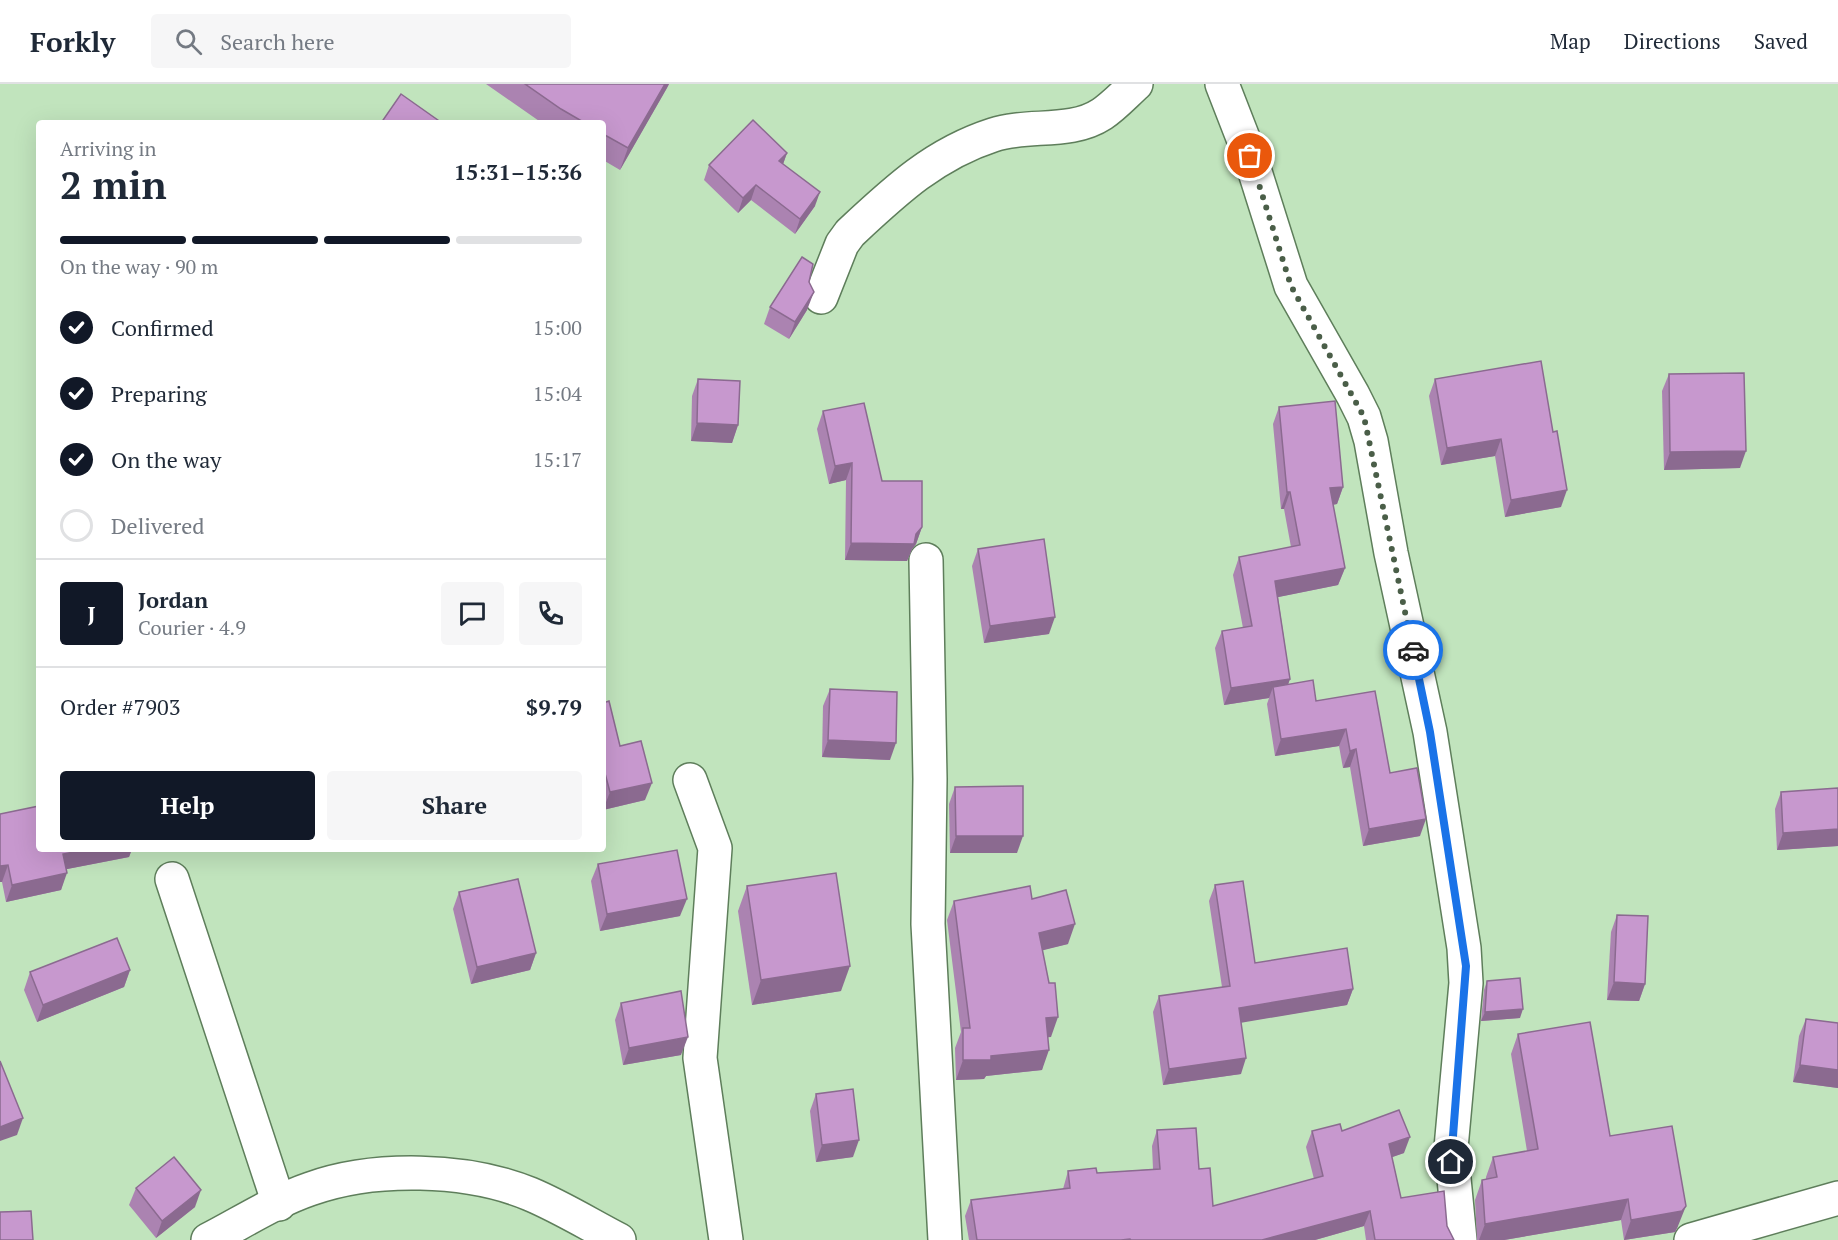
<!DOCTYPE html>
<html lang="en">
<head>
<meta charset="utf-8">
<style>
	:root { --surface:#fff; --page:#f6f6f7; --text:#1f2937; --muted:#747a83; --line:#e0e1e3; --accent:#111827 }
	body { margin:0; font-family:"PT Serif",serif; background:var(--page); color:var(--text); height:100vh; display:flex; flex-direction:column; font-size:22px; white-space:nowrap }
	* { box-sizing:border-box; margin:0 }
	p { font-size:20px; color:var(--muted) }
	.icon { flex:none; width:33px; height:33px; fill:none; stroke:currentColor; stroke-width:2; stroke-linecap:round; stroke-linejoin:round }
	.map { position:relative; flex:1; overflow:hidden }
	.side { position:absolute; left:36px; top:36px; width:570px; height:732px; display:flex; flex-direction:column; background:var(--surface); border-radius:6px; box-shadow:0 6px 24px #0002 }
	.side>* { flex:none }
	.pin { position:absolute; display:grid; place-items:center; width:51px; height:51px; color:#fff; margin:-26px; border:3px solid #fff; border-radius:50%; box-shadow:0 2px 6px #0007 }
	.courier { position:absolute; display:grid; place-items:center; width:60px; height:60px; margin:-30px; border:4px solid #1a73e8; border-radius:50%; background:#fff; color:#222; box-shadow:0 2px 8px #0007 }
	.summary em { font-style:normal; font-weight:700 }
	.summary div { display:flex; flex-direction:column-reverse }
	.summary { display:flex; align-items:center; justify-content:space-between; height:102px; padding:0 24px }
	h1 { font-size:39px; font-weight:700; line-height:45px }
	.bar { display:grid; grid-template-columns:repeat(4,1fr); gap:9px 6px; align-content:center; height:72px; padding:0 24px }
	.bar i { height:8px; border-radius:4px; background:var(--line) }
	.bar .selected { background:var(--accent) }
	.bar p { grid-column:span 4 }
	.line { display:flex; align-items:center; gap:15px; padding:0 24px; border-top:2px solid var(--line) }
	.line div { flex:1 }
	.round { display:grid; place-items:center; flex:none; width:63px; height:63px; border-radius:6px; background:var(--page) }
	ol { padding:0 24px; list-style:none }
	li { display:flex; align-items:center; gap:18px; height:66px }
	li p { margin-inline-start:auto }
	li .icon { padding:6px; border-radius:50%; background:var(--accent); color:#fff; stroke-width:4 }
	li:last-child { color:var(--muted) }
	li i { width:33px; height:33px; border:3px solid var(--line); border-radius:50% }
	.cta { display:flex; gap:12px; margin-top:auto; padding:12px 24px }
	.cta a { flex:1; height:69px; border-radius:6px; background:var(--accent); color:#fff; font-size:24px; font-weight:700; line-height:69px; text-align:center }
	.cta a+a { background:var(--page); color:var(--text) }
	header { display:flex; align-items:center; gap:36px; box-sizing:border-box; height:84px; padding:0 30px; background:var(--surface); border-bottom:2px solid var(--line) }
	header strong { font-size:28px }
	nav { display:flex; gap:33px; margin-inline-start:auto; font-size:21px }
	.search { width:420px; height:54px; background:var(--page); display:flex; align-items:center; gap:15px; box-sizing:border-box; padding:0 21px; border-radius:6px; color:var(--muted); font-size:22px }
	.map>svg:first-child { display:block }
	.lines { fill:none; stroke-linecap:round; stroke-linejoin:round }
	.minor-casing { stroke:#5e7e5b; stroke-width:36 }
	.minor { stroke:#fff; stroke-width:33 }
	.wall { fill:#ab83b1 }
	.shaded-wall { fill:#8b6a90 }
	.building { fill:#c798ce; stroke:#8b6a90; stroke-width:1.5 }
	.done { stroke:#4a5e48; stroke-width:6; stroke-dasharray:0 10.8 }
	.route { stroke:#1a73e8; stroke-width:8 }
</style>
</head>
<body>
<header>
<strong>Forkly</strong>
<div class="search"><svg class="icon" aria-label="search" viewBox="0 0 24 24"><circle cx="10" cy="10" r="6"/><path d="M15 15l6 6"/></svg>Search here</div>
<nav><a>Map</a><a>Directions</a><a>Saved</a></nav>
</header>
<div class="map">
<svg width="1838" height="1156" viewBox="0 0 1838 1156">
	<rect width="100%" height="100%" fill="#c1e4bd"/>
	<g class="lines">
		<g class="minor-casing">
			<g id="minor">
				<path d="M1222 0 1250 72 1291 202 1353 311 1364 333 1371 357 1391 469 1430 648 1464 864 1466 899 1451 1064 1460 1156"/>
				<path d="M821 213 842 160 850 149C895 107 934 70 993 51 1028 39 1070 51 1102 30 1114 22 1125 10 1136 0"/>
				<path d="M926 476 930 695 928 840 945 1156"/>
				<path d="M690 696 715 764 700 974 726 1156"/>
				<path d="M172 795 279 1120"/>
				<path d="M208 1156C241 1139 275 1117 310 1105 374 1082 467 1084 530 1110 561 1123 590 1141 619 1156"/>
				<path d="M1691 1156 1838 1114"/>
			</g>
		</g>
		<use href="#minor" class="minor"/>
	</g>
	<g class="wall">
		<path d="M486 0H669L620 86 603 76V39H542Z"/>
		<path d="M787 69 783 80 815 122 795 150 751 116 738 129 704 96 709 81Z"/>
		<path d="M809 198 807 226 789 255 764 240 770 223Z"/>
		<path d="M1541 277 1561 423 1505 433 1495 372 1441 381 1429 312 1435 295Z"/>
		<path d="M1669 290 1740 384 1664 386 1662 307Z"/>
		<path d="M698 295 738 341 732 359 691 357 692 312Z"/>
		<path d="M1279 323 1343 403 1337 420 1333 421 1345 484 1338 501 1278 513 1290 595 1288 600 1316 617 1375 607 1390 689 1420 752 1363 762 1350 683 1343 684 1339 662 1275 672 1267 620 1269 614 1224 621 1215 564 1222 547 1243 544 1233 491 1239 473 1291 463 1284 425H1281L1273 340Z"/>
		<path d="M823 327 922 443 916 460 912 465 907 477 845 476 846 396 829 400 817 345Z"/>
		<path d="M978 465 1049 550 984 559 972 482Z"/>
		<path d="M830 605 890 676 822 673 823 622Z"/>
		<path d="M603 619 620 662 645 716 603 726Z"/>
		<path d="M955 703 1017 769H950L949 720Z"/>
		<path d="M1838 704V762L1777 766 1775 725 1781 708Z"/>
		<path d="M0 730 39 765H132L129 773 67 785 61 806 6 818 2 798Z"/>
		<path d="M598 780 680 832 600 847 591 797Z"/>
		<path d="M1215 801 1255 879 1353 905 1347 921 1241 938V990L1163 1001 1153 928 1159 912 1222 903 1209 817Z"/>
		<path d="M747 802 841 907 752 921 738 827Z"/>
		<path d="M459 808 536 869 530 886 471 900 453 825Z"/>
		<path d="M1032 815 1068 860 1042 866 1051 953H1048L1042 986 986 992 984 995 956 996 955 964 961 948 947 836 954 817Z"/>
		<path d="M1617 831 1645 900 1639 917 1607 916 1611 848Z"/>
		<path d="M130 886 124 903 37 938 24 906 30 888Z"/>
		<path d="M1487 897 1520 934 1481 937 1484 906Z"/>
		<path d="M621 919 681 971 623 981 615 936Z"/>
		<path d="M1806 935 1838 939V1004L1793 998 1799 952Z"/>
		<path d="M1518 950 1610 1052 1678 1142 1675 1148 1624 1156 1621 1136 1504 1156H1477L1475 1116 1482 1096 1486 1095V1093L1493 1073 1527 1067 1511 970Z"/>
		<path d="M816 1010 853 1073 816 1078 810 1027Z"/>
		<path d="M1157 1046 1199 1085 1213 1122 1314 1095 1306 1063 1312 1047H1342L1404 1069 1392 1073 1401 1114 1447 1142 1454 1156H1366L1364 1142 1315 1156H969L965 1132 971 1116 1063 1105 1068 1087 1097 1089 1153 1085 1152 1062Z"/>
		<path d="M136 1104 195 1123 156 1154 129 1121Z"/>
	</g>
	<g class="shaded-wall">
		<path d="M665 0H669L667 4 620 86 628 64Z"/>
		<path d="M787 69 782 83 779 77Z"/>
		<path d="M756 101 751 116 738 129 743 114Z"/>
		<path d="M820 108 815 122 795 150 800 135Z"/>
		<path d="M814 208 807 226 789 255 795 238Z"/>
		<path d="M697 339 738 341 732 359 691 357Z"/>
		<path d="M1501 355 1495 372 1441 381 1447 364Z"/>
		<path d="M1746 367 1740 384 1664 386 1670 368Z"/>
		<path d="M852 379 846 396 829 400 835 382Z"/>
		<path d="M1343 403 1337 420 1323 422 1330 404Z"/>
		<path d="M1567 406 1561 423 1505 433 1511 416Z"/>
		<path d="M1287 408H1290L1284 425H1281Z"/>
		<path d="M922 443 916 460 912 465 907 477 845 476 851 459 916 450Z"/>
		<path d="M1345 484 1338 501 1269 515 1275 497Z"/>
		<path d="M1055 533 1049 550 984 559 990 542Z"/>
		<path d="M1290 595 1284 612 1273 603 1269 614 1224 621 1231 604Z"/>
		<path d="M1346 645 1339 662 1275 672 1281 655Z"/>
		<path d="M828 656 896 659 890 676 822 673Z"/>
		<path d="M1356 665 1350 683 1343 684 1350 667Z"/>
		<path d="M652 699 645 716 603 726 610 708Z"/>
		<path d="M1426 735 1420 752 1363 762 1369 745Z"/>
		<path d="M1838 745V762L1777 766 1783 749Z"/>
		<path d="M956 752H1023L1017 769H950Z"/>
		<path d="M89 765H132L129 773 57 787 63 770Z"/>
		<path d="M8 781 2 798H0V782Z"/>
		<path d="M67 789 61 806 6 818 12 801Z"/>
		<path d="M687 815 680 832 600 847 607 830Z"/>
		<path d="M1075 840 1068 860 1032 869 1039 849Z"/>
		<path d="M536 869 530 886 471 900 477 883Z"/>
		<path d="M850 882 841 907 752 921 761 896Z"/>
		<path d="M130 886 124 903 37 938 43 921Z"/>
		<path d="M1614 898 1645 900 1639 917 1607 916Z"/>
		<path d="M1353 905 1347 921 1234 940 1239 924Z"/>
		<path d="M1523 925 1520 934 1481 937 1485 928Z"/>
		<path d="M1058 933 1051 953 1039 954 1046 934Z"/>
		<path d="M688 953 681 971 623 981 629 964Z"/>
		<path d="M1049 966 1042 986 986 992 984 995 956 996 963 976 991 972Z"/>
		<path d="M1246 974 1241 990 1163 1001 1169 985Z"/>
		<path d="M1800 981 1838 986V1004L1793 998Z"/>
		<path d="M23 1034 17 1051 0 1057V1043Z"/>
		<path d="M1410 1053 1404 1069 1384 1076 1389 1060Z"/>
		<path d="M859 1056 853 1073 816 1078 822 1061Z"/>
		<path d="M201 1106 195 1123 156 1154 162 1137Z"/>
		<path d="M1628 1115 1621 1136 1504 1156H1479L1485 1140Z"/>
		<path d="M1686 1122 1678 1142 1675 1148 1624 1156 1631 1136Z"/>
		<path d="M1370 1127 1364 1142 1315 1156H1262Z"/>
	</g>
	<g class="building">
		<path d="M525 0H665L628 64 603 50V39H585L561 25Z"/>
		<path d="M401 10 442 39H381Z"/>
		<path d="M753 36 787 69 779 77 820 108 800 135 756 101 743 114 709 81Z"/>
		<path d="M802 173 813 180 809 198 814 208 795 238 770 223Z"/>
		<path d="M1541 277 1553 348 1557 347 1567 406 1511 416 1501 355 1447 364 1435 295Z"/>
		<path d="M1744 289 1746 367 1670 368 1669 290Z"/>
		<path d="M698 295 740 297 738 341 697 339Z"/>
		<path d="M1335 317 1343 403 1330 404 1345 484 1275 497 1290 595 1231 604 1222 547 1252 542 1239 473 1300 461 1290 408H1287L1279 323Z"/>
		<path d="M864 319 882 397H922V443L916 450 914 460 851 459 852 379 835 382 823 327Z"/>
		<path d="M1044 455 1055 533 990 542 978 465Z"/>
		<path d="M1313 596 1316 617 1375 607 1390 689 1417 684 1426 735 1369 745 1356 665 1350 667 1346 645 1281 655 1273 603Z"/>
		<path d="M830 605 897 608 896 659 828 656Z"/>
		<path d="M609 617 620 662 641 657 652 699 610 708 603 682V619Z"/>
		<path d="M1023 702V752H956L955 703Z"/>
		<path d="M1838 704V745L1783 749 1781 708Z"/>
		<path d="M39 722V765H89L63 770 67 789 12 801 8 781 0 782V730Z"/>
		<path d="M677 766 687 815 607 830 598 780Z"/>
		<path d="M836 789 850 882 761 896 747 802Z"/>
		<path d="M518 795 536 869 477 883 459 808Z"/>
		<path d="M1243 797 1255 879 1347 864 1353 905 1239 924 1246 974 1169 985 1159 912 1230 902 1215 801Z"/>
		<path d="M1030 802 1032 815 1066 806 1075 840 1039 849 1049 899H1055L1058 933 1046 934 1049 966 991 972V976H963V944H970L954 817Z"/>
		<path d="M1617 831 1648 832 1645 900 1614 898Z"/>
		<path d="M117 854 130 886 43 921 30 888Z"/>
		<path d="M1520 894 1523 925 1485 928 1487 897Z"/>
		<path d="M681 907 688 953 629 964 621 919Z"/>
		<path d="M1806 935 1838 939V986L1800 981Z"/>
		<path d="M1590 938 1610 1052 1672 1042 1686 1122 1682 1127 1631 1136 1628 1115 1485 1140 1482 1096 1497 1093 1493 1073 1538 1065 1518 950Z"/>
		<path d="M0 977 23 1034 0 1043Z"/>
		<path d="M853 1005 859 1056 822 1061 816 1010Z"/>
		<path d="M1399 1026 1410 1053 1389 1060 1401 1114 1444 1107 1447 1142 1454 1156H1375L1370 1127 1262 1156H1131L1130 1155 1121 1156H977L971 1116 1070 1104 1068 1087 1096 1084 1097 1089 1160 1085 1157 1046 1196 1044 1199 1085 1210 1084 1213 1122 1323 1092 1312 1047 1340 1040 1342 1047Z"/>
		<path d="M174 1073 201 1106 162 1137 136 1104Z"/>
		<path d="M31 1127 33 1156H0V1128Z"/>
	</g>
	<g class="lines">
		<path class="done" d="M1250 72 1291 202 1364 333 1413 566"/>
		<path class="route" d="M1413 566 1430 648 1466 882 1451 1078"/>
	</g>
</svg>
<div class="pin" style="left:1250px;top:72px;background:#ea580c"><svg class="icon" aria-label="bag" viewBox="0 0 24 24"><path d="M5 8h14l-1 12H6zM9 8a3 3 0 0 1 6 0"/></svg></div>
<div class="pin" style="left:1451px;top:1078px;background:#1f2937"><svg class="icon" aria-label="home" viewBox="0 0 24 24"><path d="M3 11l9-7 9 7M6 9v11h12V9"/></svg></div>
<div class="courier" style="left:1413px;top:566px"><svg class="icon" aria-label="car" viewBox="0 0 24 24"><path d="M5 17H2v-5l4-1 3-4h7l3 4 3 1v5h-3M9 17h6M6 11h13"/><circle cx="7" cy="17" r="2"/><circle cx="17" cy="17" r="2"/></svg></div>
<section class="side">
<div class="summary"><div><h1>2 min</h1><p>Arriving in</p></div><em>15:31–15:36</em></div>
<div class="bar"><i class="selected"></i><i class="selected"></i><i class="selected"></i><i></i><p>On the way · 90 m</p></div>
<ol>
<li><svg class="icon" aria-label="check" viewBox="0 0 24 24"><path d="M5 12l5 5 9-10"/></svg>Confirmed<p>15:00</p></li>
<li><svg class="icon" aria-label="check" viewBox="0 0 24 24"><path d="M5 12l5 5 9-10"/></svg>Preparing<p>15:04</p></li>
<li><svg class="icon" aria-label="check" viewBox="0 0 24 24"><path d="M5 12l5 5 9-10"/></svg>On the way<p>15:17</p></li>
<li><i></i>Delivered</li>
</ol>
<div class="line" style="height:108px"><b class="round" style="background:var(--accent);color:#fff">J</b><div><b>Jordan</b><p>Courier · 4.9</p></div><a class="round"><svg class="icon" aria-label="chat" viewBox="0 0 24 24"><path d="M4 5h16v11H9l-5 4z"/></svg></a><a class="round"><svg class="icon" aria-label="phone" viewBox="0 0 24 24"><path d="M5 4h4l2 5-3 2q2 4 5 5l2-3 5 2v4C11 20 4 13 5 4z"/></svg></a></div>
<div class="line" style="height:78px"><div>Order #7903</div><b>$9.79</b></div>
<div class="cta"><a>Help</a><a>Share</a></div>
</section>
</div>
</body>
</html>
